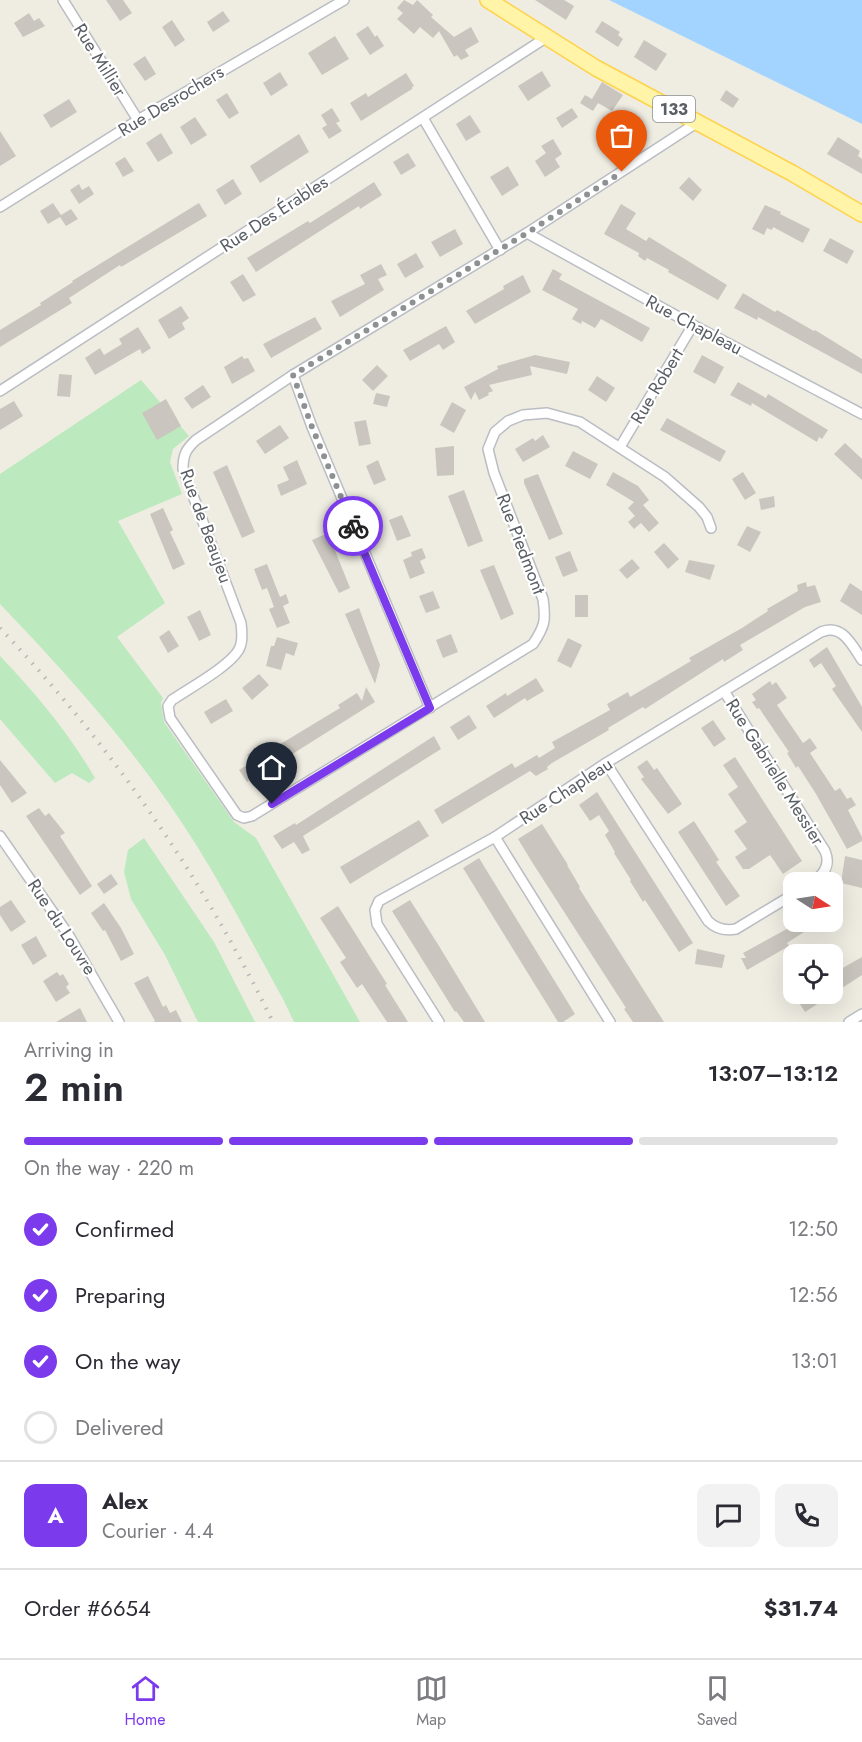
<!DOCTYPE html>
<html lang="en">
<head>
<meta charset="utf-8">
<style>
	:root { --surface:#fff; --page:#f2f2f3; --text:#2b2b33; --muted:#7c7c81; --line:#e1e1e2; --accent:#7c3aed }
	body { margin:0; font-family:Jost,sans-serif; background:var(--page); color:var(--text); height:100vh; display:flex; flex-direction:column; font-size:22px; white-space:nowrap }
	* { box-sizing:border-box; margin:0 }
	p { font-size:20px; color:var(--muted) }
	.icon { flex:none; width:33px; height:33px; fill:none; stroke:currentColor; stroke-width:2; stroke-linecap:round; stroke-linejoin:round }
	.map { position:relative; height:1022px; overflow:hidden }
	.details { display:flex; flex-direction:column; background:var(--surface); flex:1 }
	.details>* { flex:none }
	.needle { width:39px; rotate:102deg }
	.tools { position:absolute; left:783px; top:872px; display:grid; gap:12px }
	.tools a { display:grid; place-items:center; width:60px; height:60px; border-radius:12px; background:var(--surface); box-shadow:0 6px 24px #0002; font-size:30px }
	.pin { position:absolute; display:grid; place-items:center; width:51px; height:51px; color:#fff; margin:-62px -26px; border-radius:50% 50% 50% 0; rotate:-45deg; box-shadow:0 0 6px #0007 }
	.pin .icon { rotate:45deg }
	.courier { position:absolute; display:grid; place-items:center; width:60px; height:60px; margin:-30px; border:4px solid #7c3aed; border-radius:50%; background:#fff; color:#222; box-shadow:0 2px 8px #0007 }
	.overview em { font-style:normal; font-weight:600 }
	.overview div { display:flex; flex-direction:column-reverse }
	.overview { display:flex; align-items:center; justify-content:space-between; height:102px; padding:0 24px }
	h1 { font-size:39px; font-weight:600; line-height:45px }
	.bar { display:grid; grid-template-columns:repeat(4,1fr); gap:9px 6px; align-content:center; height:72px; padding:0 24px }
	.bar i { height:8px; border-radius:4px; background:var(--line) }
	.bar .selected { background:var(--accent) }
	.bar p { grid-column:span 4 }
	.line { display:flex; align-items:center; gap:15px; padding:0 24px; border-top:2px solid var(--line) }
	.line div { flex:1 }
	.round { display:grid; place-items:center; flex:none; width:63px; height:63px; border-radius:12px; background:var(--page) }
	ol { padding:0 24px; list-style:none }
	li { display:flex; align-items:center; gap:18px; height:66px }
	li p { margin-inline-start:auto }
	li .icon { padding:6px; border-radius:50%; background:var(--accent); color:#fff; stroke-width:4 }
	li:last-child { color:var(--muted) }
	li i { width:33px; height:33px; border:3px solid var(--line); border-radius:50% }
	.tab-bar { display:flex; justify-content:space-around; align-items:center; height:84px; border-top:2px solid var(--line); background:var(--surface); font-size:16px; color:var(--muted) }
	.tab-bar a { display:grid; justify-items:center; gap:3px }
	.tab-bar .selected { color:var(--accent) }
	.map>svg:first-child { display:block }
	.green { fill:#bce9bd }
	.water { fill:#a2d4ff }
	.building { fill:#cac6bf }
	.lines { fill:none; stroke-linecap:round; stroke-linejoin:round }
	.minor-casing { stroke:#babdc3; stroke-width:12 }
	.primary-casing { stroke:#ffd24b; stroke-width:18 }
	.minor { stroke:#fff; stroke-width:9 }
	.primary { stroke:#fff4a7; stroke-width:15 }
	.rail { stroke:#b6b7b8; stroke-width:4; stroke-dasharray:1.5 8; stroke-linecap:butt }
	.done { stroke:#8e9191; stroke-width:6; stroke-dasharray:0 10.8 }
	.route { stroke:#7c3aed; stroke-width:8 }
	.labels { text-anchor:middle; stroke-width:4.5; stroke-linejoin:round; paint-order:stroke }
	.shield { fill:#fff; stroke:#8c8f93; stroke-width:1.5 }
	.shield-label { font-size:16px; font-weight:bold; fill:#5a5f65 }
	.street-label { font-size:18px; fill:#5a5f65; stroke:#fff }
</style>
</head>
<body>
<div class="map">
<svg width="862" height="1022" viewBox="0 0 862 1022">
	<rect width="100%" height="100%" fill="#efede2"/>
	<g class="green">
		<path d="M141 380 189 436 173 449 170 462 182 494 118 521 165 603 117 637 163 698 161 703 164 722 234 822 256 838 360 1022H294L284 1001C255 948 227 894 195 843 140 755 71 678 0 604V474Z"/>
		<path d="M0 656C37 695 68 732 95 778L89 783 72 773 55 783 0 719Z"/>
		<path d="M144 838 214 942 255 1022H198L165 955 131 899 124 872 128 850Z"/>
	</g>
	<path class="water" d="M609 0H862V124Z"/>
	<g class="building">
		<path d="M106 0H123L132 13 120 21Z"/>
		<path d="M404 0 413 5 417 0 433 15 431 17 454 37 471 27 479 42 465 50 469 56 461 60 457 55 454 57 439 31 433 38 420 27 414 34 397 19 403 13 397 8Z"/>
		<path d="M535 0H564L574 6 566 20Z"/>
		<path d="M223 11 230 21 213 32 207 22Z"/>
		<path d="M29 13 34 21 39 18 45 26 23 37 14 23Z"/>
		<path d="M172 20 185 40 175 47 162 27Z"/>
		<path d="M602 21 620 32 618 35 623 39 618 47 595 32Z"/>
		<path d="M368 26 375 37 377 35 384 46 370 55 356 34Z"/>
		<path d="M335 36 349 59 322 75 308 53Z"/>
		<path d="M644 40 667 54 656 71 634 57Z"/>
		<path d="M145 56 156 74 145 81 133 64Z"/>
		<path d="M542 71 551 86 528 101 518 86Z"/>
		<path d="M280 72 288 85 271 96 263 83Z"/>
		<path d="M406 73 414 86 412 87V89L361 121 350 103 366 93 368 97Z"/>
		<path d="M602 82 623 95 612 111 598 103 593 111 580 103 585 95 592 99Z"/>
		<path d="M726 90 739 99 733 108 720 100Z"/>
		<path d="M227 93 239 113 229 119 216 100Z"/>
		<path d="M69 99 77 112 51 128 43 115Z"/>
		<path d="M332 108 340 121 336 123 342 131 329 139 322 128 327 125 321 115Z"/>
		<path d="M572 108 578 117 562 128 556 118Z"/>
		<path d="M470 115 481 132 466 141 456 124Z"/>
		<path d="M195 117 207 135 191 145 180 127Z"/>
		<path d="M0 131 16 156 0 166Z"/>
		<path d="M161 133 173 153 158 162 146 143Z"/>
		<path d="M299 134 309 152 260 183 250 166Z"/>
		<path d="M838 137 860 151 858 156 862 159V174L827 154Z"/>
		<path d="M553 139 562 154 555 159 560 167 545 177 535 161 546 153 541 146Z"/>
		<path d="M408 153 416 166 401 175 393 162Z"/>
		<path d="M125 157 134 171 123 177 115 163Z"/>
		<path d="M508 166 519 185 502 196 490 177Z"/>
		<path d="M689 177 702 190 693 201 679 188Z"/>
		<path d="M233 179 242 194 225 205 216 190Z"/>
		<path d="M374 182 382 195 360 209 359 206 256 272 247 258 308 221 310 223Z"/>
		<path d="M79 184 82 190 89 186 94 194 79 204 70 190Z"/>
		<path d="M53 203 61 215 71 209 78 219 66 226 60 217 48 224 40 211Z"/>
		<path d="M199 203 207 216 121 267 120 265 69 298 72 303 0 347V330L41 305 40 303 73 282 72 281Z"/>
		<path d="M621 204 636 213 626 229 646 241 649 237 727 285 718 300 668 272 669 270 647 258 645 261 638 256 639 253 604 234Z"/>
		<path d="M765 205 781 212 780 214 810 229 803 243 773 227 772 230 767 228 764 235 752 229Z"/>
		<path d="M455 229 463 244 440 257 431 242Z"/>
		<path d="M830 238 854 251 847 264 823 251Z"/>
		<path d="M416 253 424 267 405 278 397 264Z"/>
		<path d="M381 264 387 275 378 279 384 290 340 317 331 301 365 284 360 275Z"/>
		<path d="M553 269 562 274 559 279 650 328 642 342 601 319 595 328 582 321 581 324 572 319 578 309 542 290Z"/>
		<path d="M243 274 256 295 243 302 230 282Z"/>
		<path d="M523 275 531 292 475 324 466 311 504 289 503 286Z"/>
		<path d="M743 293 775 312 777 310 814 331 815 330 862 359V374L758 317 757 320 734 308Z"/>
		<path d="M181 306 189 318 182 323 185 329 169 339 158 320Z"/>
		<path d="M315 317 322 329 271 358 263 344Z"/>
		<path d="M446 326 455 342 443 350 439 344 410 361 403 350Z"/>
		<path d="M138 327 151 348 142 354 140 349 95 375 85 358 100 348 104 355 122 344 119 339Z"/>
		<path d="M535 355 570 362 567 374 530 366 532 375 489 385 493 391 488 393 489 395 479 400 475 392 471 400 464 387 498 369 497 366Z"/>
		<path d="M702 355 724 367 715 384 693 372Z"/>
		<path d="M242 356 244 359 248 358 255 371 232 384 224 367Z"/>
		<path d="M377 365 388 376 373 391 362 380Z"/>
		<path d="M59 374 72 375 70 397 57 396Z"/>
		<path d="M597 376 615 388 606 402 588 390Z"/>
		<path d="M738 382 766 398 768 394 828 430 822 439 819 437 817 442 752 403 751 406 730 395Z"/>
		<path d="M203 385 211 397 192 409 184 398Z"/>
		<path d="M376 393 390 396 387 407 373 404Z"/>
		<path d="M166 399 181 426 157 440 142 413Z"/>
		<path d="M14 401 23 416 0 430V409Z"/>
		<path d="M452 402 466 410 454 433 440 425Z"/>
		<path d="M667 418 726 451 720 462 660 430Z"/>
		<path d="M366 420 371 444 359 446 354 422Z"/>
		<path d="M280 425 289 438 265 454 256 441Z"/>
		<path d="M543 435 550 447 523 462 515 449 533 438 535 441Z"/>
		<path d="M845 443 862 459V480L834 454Z"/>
		<path d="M454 446V475L437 476 435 448Z"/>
		<path d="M573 451 598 464 590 479 565 466Z"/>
		<path d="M297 460 307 484 281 496 277 485 289 480 283 467Z"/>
		<path d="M378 460 386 480 374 485 366 466Z"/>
		<path d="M227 465 255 532 242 538 213 472Z"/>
		<path d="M613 472 638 486 649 500 643 505 659 523 649 532 641 523 634 529 628 522 635 516 628 508 634 502 606 485Z"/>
		<path d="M743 472 756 493 745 500 732 479Z"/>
		<path d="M538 474 563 534 549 540 524 483V479Z"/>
		<path d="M464 490 483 541 468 547 448 496Z"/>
		<path d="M774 496 775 507 761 510 759 499Z"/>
		<path d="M163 508 173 530 170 532 185 564 173 570 150 514Z"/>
		<path d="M402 515 411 536 397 541 389 520Z"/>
		<path d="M747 526 761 532 750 552 737 545Z"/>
		<path d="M328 533 350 588 339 593 312 540Z"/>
		<path d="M664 543 679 559 668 569 654 552Z"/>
		<path d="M422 548 426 558 420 561 425 573 410 579 403 560 412 556 411 552Z"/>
		<path d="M570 551 578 571 563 577 555 557Z"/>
		<path d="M632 559 640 568 627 579 619 570Z"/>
		<path d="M689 560 715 565 710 580 685 572Z"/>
		<path d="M267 564 280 597 286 594 289 603 283 606 290 623 277 628 269 609 274 607 267 588 262 590 254 569Z"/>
		<path d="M494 565 514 614 501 620 480 570Z"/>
		<path d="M806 582 807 587 815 585 821 602 805 607 740 645 743 650 724 662 723 659 645 709 643 707 608 728 609 730 552 763 547 767 548 769 536 776 530 771 442 824 434 810 512 763 515 768 537 755 539 758 555 748 552 742 610 710 607 704 628 692 630 697 691 661 689 658 742 628 768 611 767 609 798 591 797 585Z"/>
		<path d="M850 583 862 591V615L840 601Z"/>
		<path d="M433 591 440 608 426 613 419 596Z"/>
		<rect x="575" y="595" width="13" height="22"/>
		<path d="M359 608 380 665 375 684 345 614Z"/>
		<path d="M200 610 211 635 199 641 187 617Z"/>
		<path d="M169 630 179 646 168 653 159 637Z"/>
		<path d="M451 634 458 652 443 658 436 640Z"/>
		<path d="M277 637 298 643 294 656 286 653 281 670 266 666 271 646H274Z"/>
		<path d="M568 638 582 645 571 668 557 661Z"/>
		<path d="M827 647 862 707V732L832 689 836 686 821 663 814 668 809 660Z"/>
		<path d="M259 674 269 685 252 700 242 688Z"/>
		<path d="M536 678 544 691 527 701 525 698 494 718 486 706 506 693 507 696Z"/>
		<path d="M770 681 772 685 776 682 787 698 777 705 803 743 810 738 817 748 810 753 835 791 840 788 847 799 851 797 856 805 848 810 862 837V841L847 849 816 794 798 766 796 768 787 753 789 752 759 708 757 709 752 702 756 700 752 694Z"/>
		<path d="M366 687 375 702 267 770 269 773 261 778 259 774 247 782 239 770 252 762 247 755 255 750 259 757 340 708 338 705 357 693 362 701Z"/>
		<path d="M226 699 233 711 211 724 204 712Z"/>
		<path d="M469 715 477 728 458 740 450 727Z"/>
		<path d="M713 720 726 739 714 747 701 728Z"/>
		<path d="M434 736 441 749 303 836 310 850 302 854 294 842 282 849 273 836 295 823 296 825Z"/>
		<path d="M735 757 802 861 783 874 770 855 749 869H743L735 857 747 849 734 831 747 822 728 794 738 787 723 765Z"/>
		<path d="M0 760 27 793 12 803 0 785Z"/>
		<path d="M647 760 654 770 657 768 682 804 668 814 641 779 644 777 637 767Z"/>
		<path d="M597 792 693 943 679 952 645 900 643 902 630 881 631 880 614 853 615 852 605 835 609 831 599 815 590 821 579 805Z"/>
		<path d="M39 808 45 816 49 813 65 833 60 836 92 886 80 895 26 816Z"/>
		<path d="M419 820 429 836 350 884 340 867Z"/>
		<path d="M694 821 719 860 716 862 740 896 726 906 678 832Z"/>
		<path d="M542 824 568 865H567L580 887 579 888 664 1022H633L624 1009 626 1008 532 862 518 839Z"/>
		<path d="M845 856 862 860V888L841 883Z"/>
		<path d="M479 858 575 1014 563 1022H558L463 868Z"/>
		<path d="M111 874 118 884 104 894 97 884Z"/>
		<path d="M832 898 843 915 832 922Z"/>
		<path d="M11 900 26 922 11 932 0 915V907Z"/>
		<path d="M410 900 439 946 485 1022H464L456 1011 455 1012 392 911Z"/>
		<path d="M104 903 121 928 134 954 121 961 105 930 103 931 91 913Z"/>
		<path d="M338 906 387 984 385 985 408 1022H387L362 984 357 988 340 962 346 958 320 918Z"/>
		<path d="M792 921H821L787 943 789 946 747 970 741 958H746L743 953 794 925Z"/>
		<path d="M36 936 47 956 33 965 21 945Z"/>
		<path d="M697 949 725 955 722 968 695 964Z"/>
		<path d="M862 957V975L805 1012 793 993H832V974Z"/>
		<path d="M57 972 60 976 63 974 69 984 66 987 70 993 56 1002 43 981Z"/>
		<path d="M148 976 163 1007 166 1005 170 1013 176 1010 182 1022H153L155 1021 134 983Z"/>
		<path d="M80 1008 87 1022H56Z"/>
	</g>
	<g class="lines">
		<g class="minor-casing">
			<g id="minor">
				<path d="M63 0 138 120"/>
				<path d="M423 118 500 250"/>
				<path d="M698 122 527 233 293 375 196 440C186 449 183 455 183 469L241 623C242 631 243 640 240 647 234 664 188 689 172 700L168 706 170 718 237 815 244 818 252 816 533 644C545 626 546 620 543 599L494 473 488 449 495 432 508 421 523 415 547 413 580 422 665 477 699 507 707 517 711 528"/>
				<path d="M0 207 138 120 344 0"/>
				<path d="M527 233 693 325 862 414"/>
				<path d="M293 375 312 427 430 708"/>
				<path d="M0 391 547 37"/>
				<path d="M620 447 693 325"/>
				<path d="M724 691 825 851C831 865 824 875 812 882"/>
				<path d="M606 763 708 921C716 929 725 931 736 929L794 894"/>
				<path d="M0 836 68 934 119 1022"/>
				<path d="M495 837 610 1022"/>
				<path d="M439 1022 377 924 375 910 379 901 495 837 606 763 821 632C842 623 852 645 862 660"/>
				<path d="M849 1022 862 1014"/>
			</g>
		</g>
		<g class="primary-casing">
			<path id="primary" d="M488 0 596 68 792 173 862 214"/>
		</g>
		<use href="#minor" class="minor"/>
		<use href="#primary" class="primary"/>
		<path class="rail" d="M0 628C113 748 200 874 273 1022"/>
	</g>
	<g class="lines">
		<path class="done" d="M353 526 312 427 293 375 527 233 622 172"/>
		<path class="route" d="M272 804 430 708 353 526"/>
	</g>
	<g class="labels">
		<rect class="shield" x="653" y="96" width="42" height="26" rx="4.5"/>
		<g class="shield-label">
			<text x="674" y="115">133</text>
		</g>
		<g class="street-label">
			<text transform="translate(100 60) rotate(58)" y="6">Rue Millier</text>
			<text transform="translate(171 101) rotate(-31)" y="6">Rue Desrochers</text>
			<text transform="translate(274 214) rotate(-33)" y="6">Rue Des Érables</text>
			<text transform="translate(694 325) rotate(28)" y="6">Rue Chapleau</text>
			<text transform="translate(657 386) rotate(-59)" y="6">Rue Robert</text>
			<text transform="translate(206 526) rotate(70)" y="6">Rue de Beaujeu</text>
			<text transform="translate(521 544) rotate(69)" y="6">Rue Piedmont</text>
			<text transform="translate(775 772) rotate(58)" y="6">Rue Gabrielle Messier</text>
			<text transform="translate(566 791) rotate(-33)" y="6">Rue Chapleau</text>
			<text transform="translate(62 927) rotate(57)" y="6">Rue du Louvre</text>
		</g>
	</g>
</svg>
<div class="tools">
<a><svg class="needle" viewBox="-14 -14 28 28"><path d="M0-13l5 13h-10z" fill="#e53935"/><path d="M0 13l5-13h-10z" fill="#7c7c81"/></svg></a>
<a><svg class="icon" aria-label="locate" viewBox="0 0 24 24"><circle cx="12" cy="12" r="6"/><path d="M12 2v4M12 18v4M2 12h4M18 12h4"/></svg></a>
</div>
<div class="pin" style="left:622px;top:172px;background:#ea580c"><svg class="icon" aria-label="bag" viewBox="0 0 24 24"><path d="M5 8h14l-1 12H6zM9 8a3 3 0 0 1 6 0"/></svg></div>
<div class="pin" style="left:272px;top:804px;background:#1f2937"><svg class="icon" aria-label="home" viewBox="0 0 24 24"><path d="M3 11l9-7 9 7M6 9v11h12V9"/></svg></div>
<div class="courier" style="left:353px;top:526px"><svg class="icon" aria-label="bike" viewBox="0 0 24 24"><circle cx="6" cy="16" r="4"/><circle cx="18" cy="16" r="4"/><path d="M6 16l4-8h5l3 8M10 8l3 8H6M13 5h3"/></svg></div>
</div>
<section class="details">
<div class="overview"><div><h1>2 min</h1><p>Arriving in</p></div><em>13:07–13:12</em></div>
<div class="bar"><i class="selected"></i><i class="selected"></i><i class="selected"></i><i></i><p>On the way · 220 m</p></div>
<ol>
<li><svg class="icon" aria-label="check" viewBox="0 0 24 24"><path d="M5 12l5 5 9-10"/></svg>Confirmed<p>12:50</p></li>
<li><svg class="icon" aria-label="check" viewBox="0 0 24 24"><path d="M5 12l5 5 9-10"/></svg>Preparing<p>12:56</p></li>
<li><svg class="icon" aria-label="check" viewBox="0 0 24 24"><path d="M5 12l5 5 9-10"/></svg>On the way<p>13:01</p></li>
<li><i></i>Delivered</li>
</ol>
<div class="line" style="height:108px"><b class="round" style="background:var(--accent);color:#fff">A</b><div><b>Alex</b><p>Courier · 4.4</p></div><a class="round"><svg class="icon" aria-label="chat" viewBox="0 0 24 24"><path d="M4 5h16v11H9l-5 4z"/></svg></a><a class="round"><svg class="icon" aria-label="phone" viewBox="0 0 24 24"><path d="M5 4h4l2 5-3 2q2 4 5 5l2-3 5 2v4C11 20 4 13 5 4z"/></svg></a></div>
<div class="line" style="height:78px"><div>Order #6654</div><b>$31.74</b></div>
</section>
<nav class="tab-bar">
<a class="selected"><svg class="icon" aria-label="home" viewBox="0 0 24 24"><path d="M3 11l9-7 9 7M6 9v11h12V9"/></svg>Home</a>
<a><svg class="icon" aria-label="map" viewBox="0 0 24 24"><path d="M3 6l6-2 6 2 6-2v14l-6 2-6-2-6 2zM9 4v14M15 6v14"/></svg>Map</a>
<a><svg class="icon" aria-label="saved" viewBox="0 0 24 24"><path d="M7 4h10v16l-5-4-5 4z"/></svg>Saved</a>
</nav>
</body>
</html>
